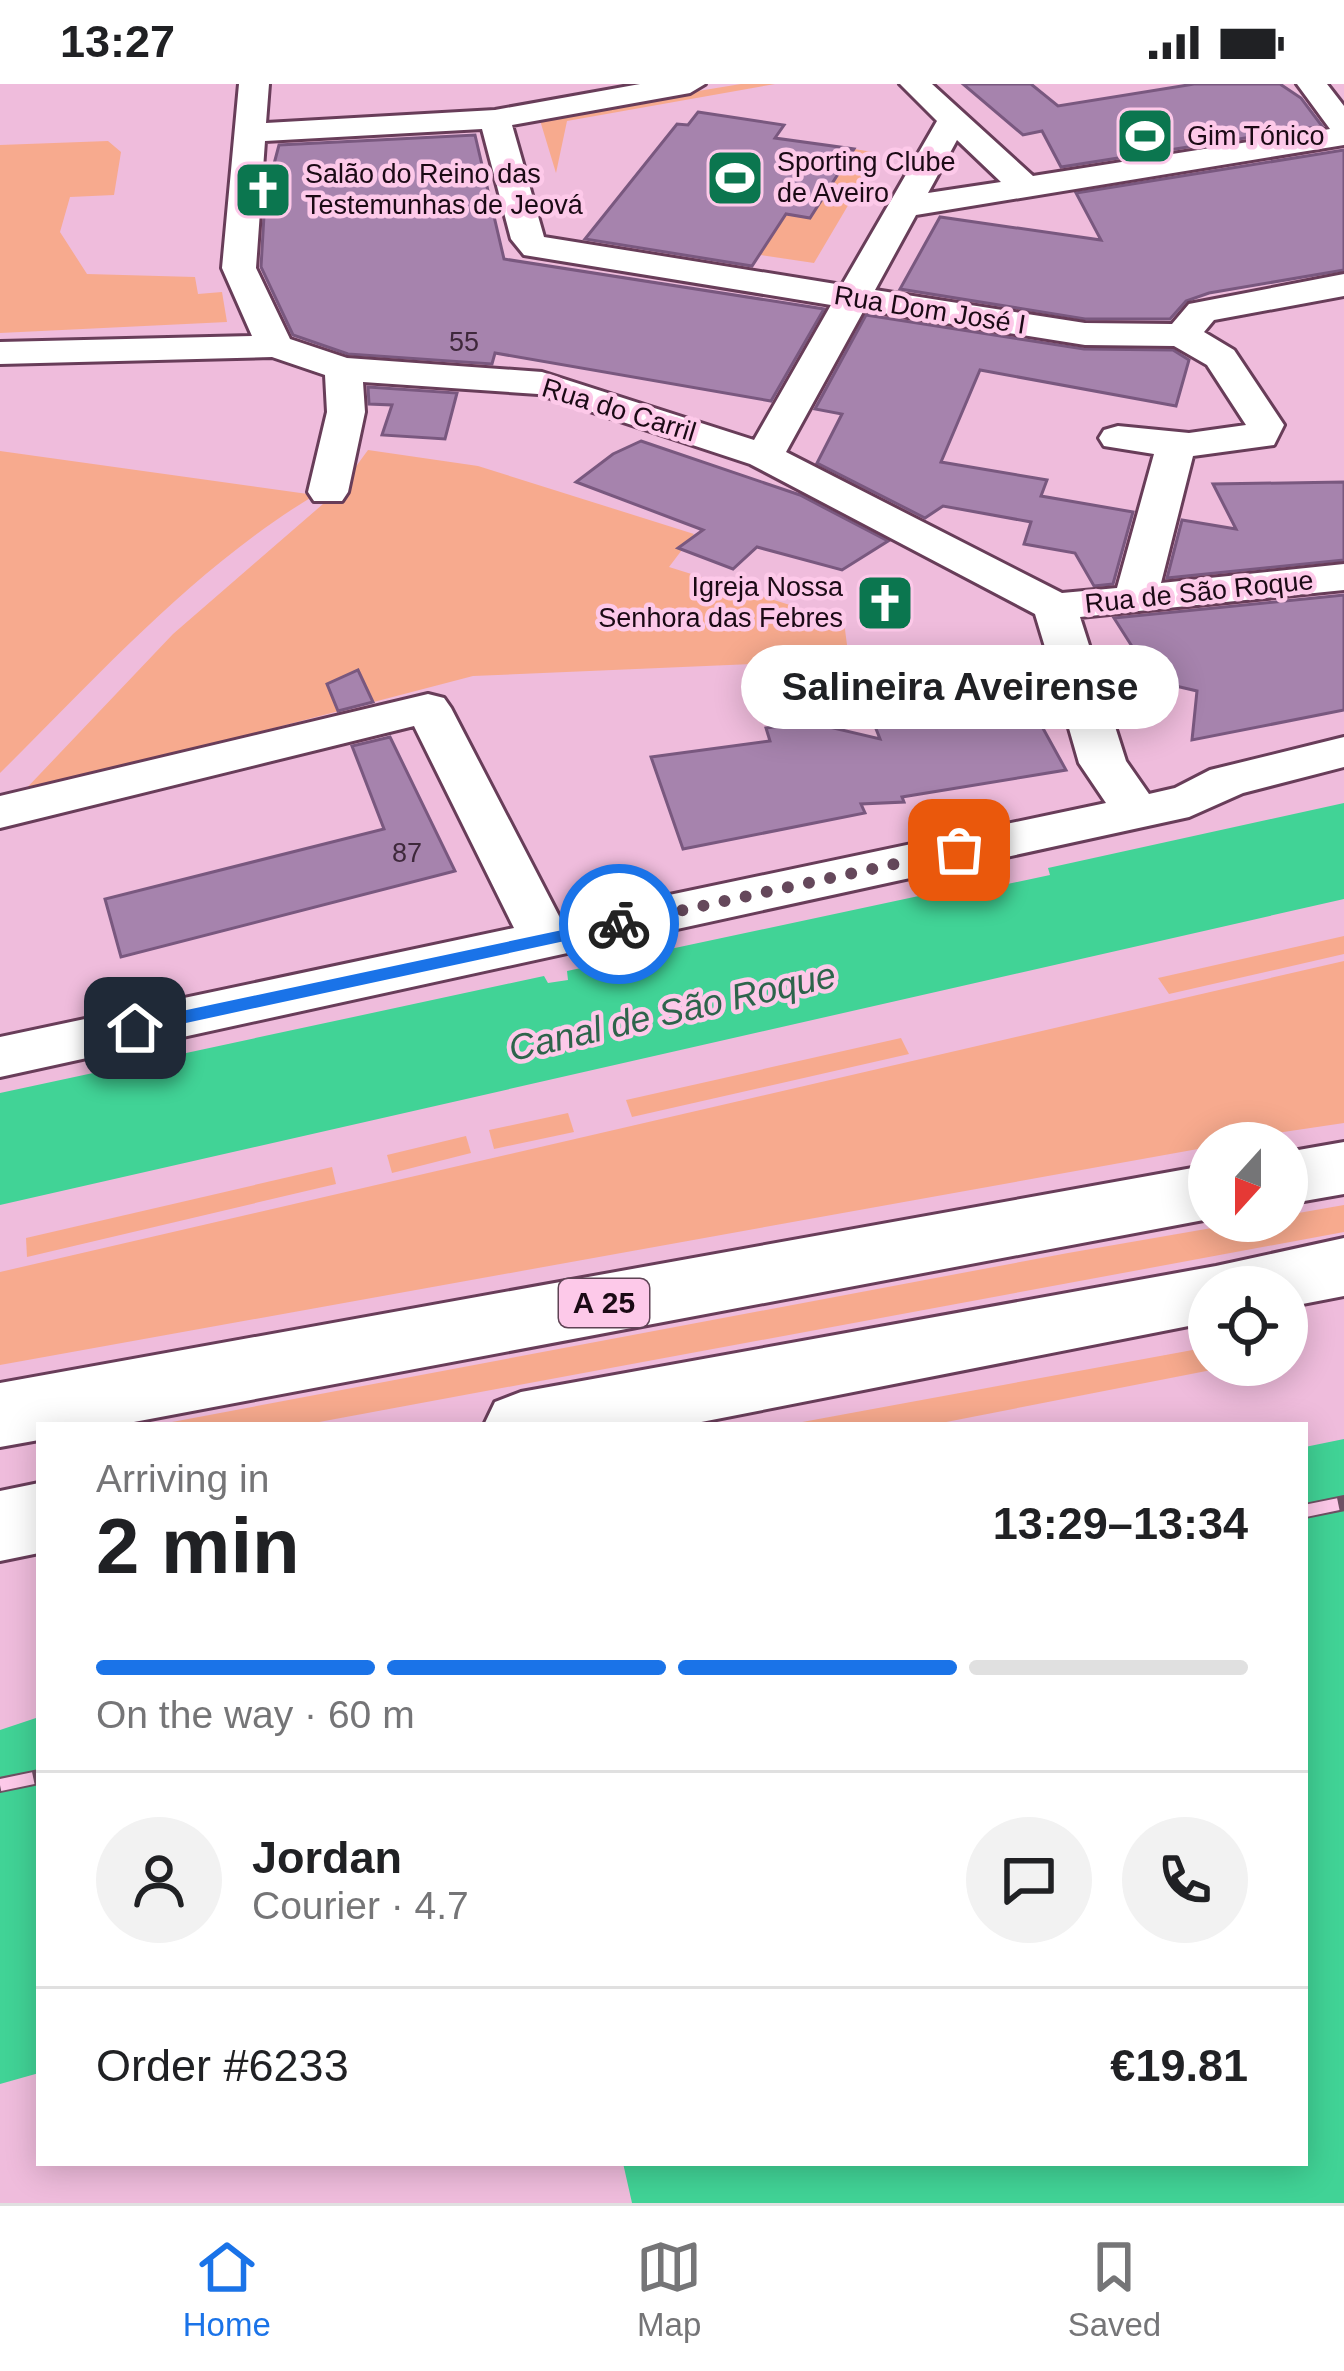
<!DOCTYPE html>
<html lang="en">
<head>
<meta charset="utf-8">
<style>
	:root { --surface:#fff; --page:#f2f2f2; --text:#202124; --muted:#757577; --line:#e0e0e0; --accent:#1a73e8 }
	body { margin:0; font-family:Arial,sans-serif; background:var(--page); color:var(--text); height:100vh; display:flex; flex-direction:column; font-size:45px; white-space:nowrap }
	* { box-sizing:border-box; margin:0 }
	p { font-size:39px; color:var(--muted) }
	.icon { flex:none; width:66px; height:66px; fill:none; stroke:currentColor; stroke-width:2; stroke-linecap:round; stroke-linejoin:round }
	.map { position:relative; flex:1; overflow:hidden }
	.panel { position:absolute; left:36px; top:1338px; width:1272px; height:744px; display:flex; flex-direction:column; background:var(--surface); border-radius:0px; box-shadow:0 6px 30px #0003 }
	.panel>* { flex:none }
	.needle { width:78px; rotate:201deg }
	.tools { position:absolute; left:1188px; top:1038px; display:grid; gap:24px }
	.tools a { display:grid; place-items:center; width:120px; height:120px; border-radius:50%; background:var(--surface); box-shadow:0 6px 30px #0003; font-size:60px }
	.pin { position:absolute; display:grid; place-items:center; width:102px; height:102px; color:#fff; margin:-51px; border-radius:24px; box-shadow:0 6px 18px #0006 }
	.courier { position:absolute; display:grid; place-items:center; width:120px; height:120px; margin:-60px; border:9px solid #1a73e8; border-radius:50%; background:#fff; color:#222; box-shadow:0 3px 15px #0007 }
	.bubble { position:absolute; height:84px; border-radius:42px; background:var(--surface); box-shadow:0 6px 30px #0003; font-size:39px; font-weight:700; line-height:84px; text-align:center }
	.summary em { font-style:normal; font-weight:700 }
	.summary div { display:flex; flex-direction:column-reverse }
	.summary { display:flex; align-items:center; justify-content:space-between; height:204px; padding:0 60px }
	h1 { font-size:78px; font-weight:700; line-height:90px }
	.bar { display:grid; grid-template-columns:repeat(4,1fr); gap:18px 12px; align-content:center; height:144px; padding:0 60px }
	.bar i { height:15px; border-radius:9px; background:var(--line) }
	.bar .current { background:var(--accent) }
	.bar p { grid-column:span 4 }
	.line { display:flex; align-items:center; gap:30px; padding:0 60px; border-top:3px solid var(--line) }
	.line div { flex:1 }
	.round { display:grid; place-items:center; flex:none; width:126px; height:126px; border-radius:63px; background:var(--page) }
	.status { display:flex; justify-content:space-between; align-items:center; height:84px; padding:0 60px; background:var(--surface); direction:ltr }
	.status svg { height:33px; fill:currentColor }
	.dock { display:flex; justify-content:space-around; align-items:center; height:168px; border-top:3px solid var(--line); background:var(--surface); font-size:33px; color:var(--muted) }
	.dock a { display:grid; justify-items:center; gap:6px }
	.dock .current { color:var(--accent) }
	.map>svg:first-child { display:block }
	.green { fill:#f7aa8e }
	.water { fill:#41d396 }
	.building { fill:#a683ad; stroke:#79587f; stroke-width:3 }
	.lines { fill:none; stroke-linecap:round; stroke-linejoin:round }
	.minor-casing { stroke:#683d59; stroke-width:6 }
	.highway-casing { stroke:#683d59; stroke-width:6 }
	.minor { fill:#fff; fill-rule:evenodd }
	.highway { fill:#fff; fill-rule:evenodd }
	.rail-casing { stroke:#6e5063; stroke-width:16 }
	.rail { stroke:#fdc9e9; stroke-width:12; stroke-dasharray:34; stroke-linecap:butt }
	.route { fill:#1a73e8 }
	.done { stroke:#65485b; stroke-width:12; stroke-dasharray:0 21.6 }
	.labels { text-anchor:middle; stroke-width:9; stroke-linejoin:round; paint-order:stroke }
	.far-poi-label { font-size:27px; fill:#1b0a15; stroke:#fdc9e9; text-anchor:start }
	.far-street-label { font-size:27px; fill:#1b0a15; stroke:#fdc9e9 }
	.number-label { font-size:27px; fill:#3e283b }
	.shield { fill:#fdc9e9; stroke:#5f4355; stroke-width:3 }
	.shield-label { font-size:30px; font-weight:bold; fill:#1b0a15 }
	.water-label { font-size:36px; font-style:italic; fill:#2d644b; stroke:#fdc9e9 }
</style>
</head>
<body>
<div class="status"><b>13:27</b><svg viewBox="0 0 49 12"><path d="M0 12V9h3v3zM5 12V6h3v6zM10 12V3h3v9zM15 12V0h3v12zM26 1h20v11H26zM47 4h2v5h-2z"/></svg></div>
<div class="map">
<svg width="1344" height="2119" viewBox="0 0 1344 2119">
	<rect width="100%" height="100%" fill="#efbcdc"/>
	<g class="green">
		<path d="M741 0H775L567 37 556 89 539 33Z"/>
		<path d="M108 57 121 68 114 111 70 113 60 148 87 190 195 193 198 210 222 208 227 238 0 249V61Z"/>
		<path d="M854 65 879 69 814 179 594 146 645 147 762 166 786 130 810 134Z"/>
		<path d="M368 366 478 382 694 450 669 483 844 538 849 576 473 592 21 710 173 550 338 407Z"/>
		<path d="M0 367 315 411C195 483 99 591 0 689Z"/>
		<path d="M1344 852V870L1169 910 1158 894Z"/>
		<path d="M1344 877V1039L1209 1059V1063L0 1281V1188Z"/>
		<path d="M901 954 909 970 632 1033 626 1016Z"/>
		<path d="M568 1029 574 1048 494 1065 489 1046Z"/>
		<path d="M466 1052 471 1069 392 1089 387 1071Z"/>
		<path d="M332 1083 336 1100 27 1173 26 1154Z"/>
		<path d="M1344 1121V1148L303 1341H156L1068 1169 1252 1137H1287V1131Z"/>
		<path d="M1209 1263V1281H1237L931 1341H786Z"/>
	</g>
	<g class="water">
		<path d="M1344 719V815L0 1121V1009L544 892 548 899 568 896 567 887 989 797 993 803 1050 791 1048 784Z"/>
		<path d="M1344 1355V2119H632L623 2079H1305V1363Z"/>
		<path d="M39 1633V1989L0 2000V1646Z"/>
	</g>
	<g class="building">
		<path d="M963 0H1031L1058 22 1194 0H1280L1301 14 1322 42 1061 83 1042 47 1023 51Z"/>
		<path d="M698 28 784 41 775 54 854 65 810 134 786 130 752 182 585 155 677 40 688 41Z"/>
		<path d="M475 51 504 175 824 225 771 317 495 269 492 280 348 270 293 251 261 183 265 114 279 61Z"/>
		<path d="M1344 66V186L1209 209 1186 217 1170 235H1085L900 205 940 133 1101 156 1076 109Z"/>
		<path d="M866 231 1084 265 1173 266 1189 276 1176 322 980 286 941 378 1047 396 1041 412 1133 428 1113 500 1094 502 1075 469 1024 460 1031 438 943 422 925 434 817 379 842 330 815 325Z"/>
		<path d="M368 303 457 309 445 355 382 351 392 321 369 320Z"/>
		<path d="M641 357 800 411 888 457 842 486 757 463 733 485 678 464 703 446 576 398 613 370Z"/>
		<path d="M1344 398V476L1167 494 1182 436 1236 445 1213 400Z"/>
		<path d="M1344 511V626L1192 656 1197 607 1154 597 1114 534Z"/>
		<path d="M358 586 373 618 338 627 327 600Z"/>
		<path d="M1029 619 1066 686 902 713 904 718 861 720 865 729 683 765 651 673 770 657 766 644 808 638 880 655 871 632Z"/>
		<path d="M390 653 455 787 121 873 105 815 384 745 352 662Z"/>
	</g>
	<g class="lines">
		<g class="minor-casing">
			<path id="minor" d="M239 0H269L266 39 495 26 640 0H705L690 9 512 41 544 153 842 201 937 37 900 0H932L1033 92 1330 45 1297 0H1327L1344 22V61L916 131 875 206 1085 239 1172 240 1189 220 1344 190V212L1214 236 1204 248 1234 266 1284 341 1274 361 1193 372 1161 499 1344 480V506L1080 533 1126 677 1149 710 1175 704 1210 686 1344 653V683L1243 709 1189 733 0 993V953L514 844 414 642 0 744V712L428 610 444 614 451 624 560 834 1106 719 1079 679 1056 599 906 614 890 610 883 600 890 590 906 586 1048 573 1035 530 750 380 538 310 363 298 365 328 348 408 342 417H314L308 408 327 328 325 291 272 273 0 280V258L252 252 222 184ZM482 45 511 155 524 171 831 221 754 356 542 288 347 274 290 255 256 184 265 57ZM957 56 1001 98 928 109ZM864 226 1085 261 1174 262 1207 281 1246 341 1189 349 1118 342 1104 346 1099 354 1104 362 1154 370 1117 504 1062 509 786 368Z"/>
		</g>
		<g class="highway-casing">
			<g id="highway">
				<path d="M1344 1058V1110L1287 1120V1068Z"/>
				<path d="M1209 1081V1135L118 1341H39V1356L0 1363V1299Z"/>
				<path d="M1344 1154V1212L1287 1223V1203H1209V1238L686 1341H484L495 1318 521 1308 1216 1182Z"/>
				<path d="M39 1399V1469L0 1477V1407Z"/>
			</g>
		</g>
		<use href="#minor" class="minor"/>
		<use href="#highway" class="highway"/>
		<g class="rail-casing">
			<g id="rail">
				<path d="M1305 1427 1344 1419"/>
				<path d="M0 1701 39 1693"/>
			</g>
		</g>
		<use href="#rail" class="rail"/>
	</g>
	<path class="route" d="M619 834 625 836V844L135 950 126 944 135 937Z"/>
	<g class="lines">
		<path class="done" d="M619 840 959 766"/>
	</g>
	<defs>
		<g id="stadium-square" transform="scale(3)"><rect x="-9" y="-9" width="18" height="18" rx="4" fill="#0b764f" stroke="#fdc9e9"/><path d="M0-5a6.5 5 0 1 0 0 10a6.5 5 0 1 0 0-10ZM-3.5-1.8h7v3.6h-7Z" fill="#fff"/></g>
		<g id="church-square" transform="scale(3)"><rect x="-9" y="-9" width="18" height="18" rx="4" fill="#0b764f" stroke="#fdc9e9"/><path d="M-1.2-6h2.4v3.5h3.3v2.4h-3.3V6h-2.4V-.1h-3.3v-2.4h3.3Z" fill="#fff"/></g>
	</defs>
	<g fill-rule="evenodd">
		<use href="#stadium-square" x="1145" y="52"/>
		<use href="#stadium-square" x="735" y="94"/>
		<use href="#church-square" x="263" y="106"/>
		<use href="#church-square" x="885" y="519"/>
	</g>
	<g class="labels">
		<g class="far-poi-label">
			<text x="1187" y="61">Gim Tónico</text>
			<text x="777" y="87">Sporting Clube<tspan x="777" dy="31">de Aveiro</tspan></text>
			<text x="305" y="99">Salão do Reino das<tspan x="305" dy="31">Testemunhas de Jeová</tspan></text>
			<text x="843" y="512" text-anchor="end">Igreja Nossa<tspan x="843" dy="31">Senhora das Febres</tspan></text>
		</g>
		<g class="far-street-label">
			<text transform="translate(930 226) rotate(9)" y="9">Rua Dom José I</text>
			<text transform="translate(619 326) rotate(17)" y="9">Rua do Carril</text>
			<text transform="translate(1199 508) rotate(-6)" y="9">Rua de São Roque</text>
		</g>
		<g class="number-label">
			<text x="464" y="267">55</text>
			<text x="407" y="778">87</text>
		</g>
		<rect class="shield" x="559" y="1195" width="90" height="48" rx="9"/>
		<g class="shield-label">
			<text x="604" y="1229">A 25</text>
		</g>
		<g class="water-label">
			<text transform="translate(672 927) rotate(-13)" y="13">Canal de São Roque</text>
		</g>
	</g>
</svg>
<div class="tools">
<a><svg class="needle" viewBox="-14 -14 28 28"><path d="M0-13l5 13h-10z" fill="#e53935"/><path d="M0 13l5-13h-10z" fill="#757577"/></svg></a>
<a><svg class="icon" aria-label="locate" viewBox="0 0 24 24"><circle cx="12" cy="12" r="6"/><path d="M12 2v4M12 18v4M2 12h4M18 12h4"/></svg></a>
</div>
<div class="pin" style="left:959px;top:766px;background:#ea580c"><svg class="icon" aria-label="bag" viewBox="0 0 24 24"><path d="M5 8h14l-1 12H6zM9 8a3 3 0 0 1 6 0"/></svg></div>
<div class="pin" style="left:135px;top:944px;background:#1f2937"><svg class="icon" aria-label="home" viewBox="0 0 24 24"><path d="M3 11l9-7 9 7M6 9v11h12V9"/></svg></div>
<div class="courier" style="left:619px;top:840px"><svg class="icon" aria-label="bike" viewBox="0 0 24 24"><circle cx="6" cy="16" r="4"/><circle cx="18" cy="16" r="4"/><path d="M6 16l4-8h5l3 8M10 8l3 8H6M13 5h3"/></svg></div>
<div class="bubble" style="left:741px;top:561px;width:438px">Salineira Aveirense</div>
<section class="panel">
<div class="summary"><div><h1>2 min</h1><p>Arriving in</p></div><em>13:29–13:34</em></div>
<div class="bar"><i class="current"></i><i class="current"></i><i class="current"></i><i></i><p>On the way · 60 m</p></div>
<div class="line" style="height:216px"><a class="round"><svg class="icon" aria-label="person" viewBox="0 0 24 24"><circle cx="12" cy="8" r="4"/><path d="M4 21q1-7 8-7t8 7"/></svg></a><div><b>Jordan</b><p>Courier · 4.7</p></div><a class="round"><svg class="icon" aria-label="chat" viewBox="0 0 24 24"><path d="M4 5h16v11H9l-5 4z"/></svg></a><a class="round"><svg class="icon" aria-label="phone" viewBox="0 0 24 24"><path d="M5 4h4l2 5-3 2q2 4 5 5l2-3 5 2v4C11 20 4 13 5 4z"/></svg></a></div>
<div class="line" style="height:156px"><div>Order #6233</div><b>€19.81</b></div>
</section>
</div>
<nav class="dock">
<a class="current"><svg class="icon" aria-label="home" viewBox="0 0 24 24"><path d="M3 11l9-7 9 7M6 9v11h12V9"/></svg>Home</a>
<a><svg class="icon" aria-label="map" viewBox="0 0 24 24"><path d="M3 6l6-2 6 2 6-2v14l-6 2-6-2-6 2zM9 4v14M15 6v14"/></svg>Map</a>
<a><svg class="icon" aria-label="saved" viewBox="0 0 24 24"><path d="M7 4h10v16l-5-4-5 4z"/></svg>Saved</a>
</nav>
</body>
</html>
